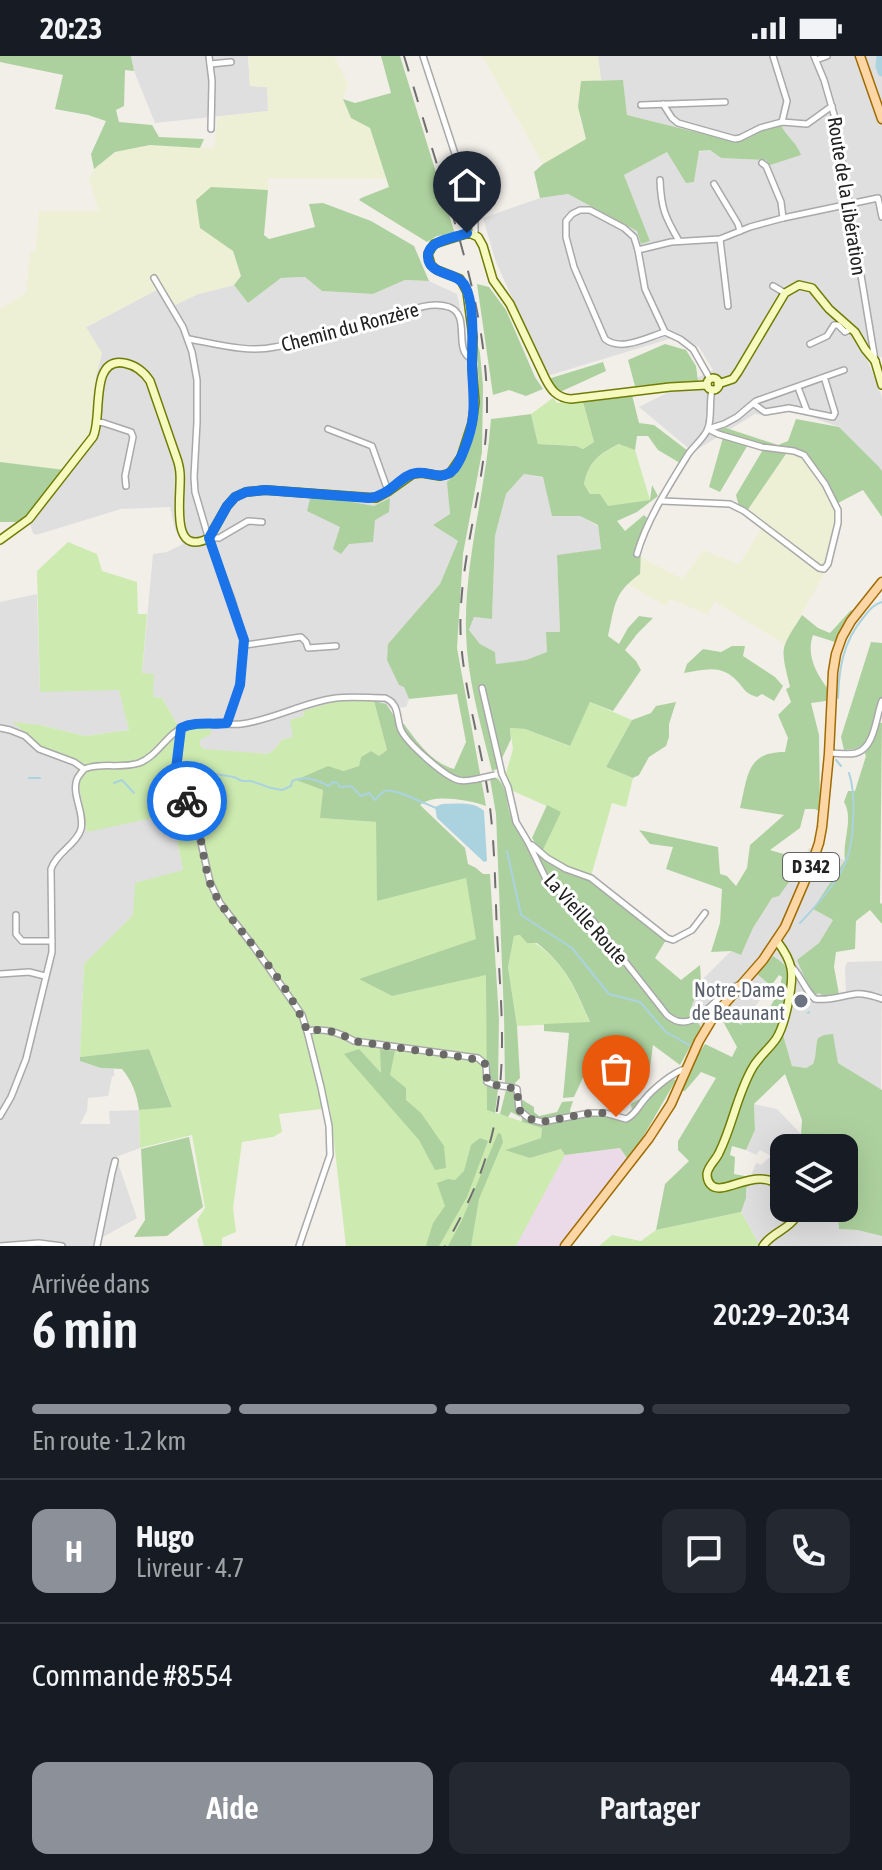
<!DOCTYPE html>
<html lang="fr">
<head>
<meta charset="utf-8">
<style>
	:root { --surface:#171b24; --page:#242831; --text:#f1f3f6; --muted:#9ea1a6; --line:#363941; --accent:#8c9099 }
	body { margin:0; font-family:"Asap Condensed",sans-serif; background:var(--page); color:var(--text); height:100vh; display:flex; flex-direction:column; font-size:30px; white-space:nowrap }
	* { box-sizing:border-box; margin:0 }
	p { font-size:26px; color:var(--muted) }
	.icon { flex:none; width:44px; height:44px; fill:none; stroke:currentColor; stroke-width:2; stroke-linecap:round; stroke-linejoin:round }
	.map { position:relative; height:1190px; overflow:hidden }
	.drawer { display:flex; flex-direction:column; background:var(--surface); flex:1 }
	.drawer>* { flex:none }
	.fabs { position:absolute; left:770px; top:1078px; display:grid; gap:16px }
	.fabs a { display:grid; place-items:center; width:88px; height:88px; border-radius:16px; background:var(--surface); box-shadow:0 8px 32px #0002; font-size:40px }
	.pin { position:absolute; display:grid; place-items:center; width:68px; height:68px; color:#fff; margin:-82px -34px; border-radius:50% 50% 50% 0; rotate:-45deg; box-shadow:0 0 8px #0007 }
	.pin .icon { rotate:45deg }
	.courier { position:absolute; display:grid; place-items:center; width:80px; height:80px; margin:-40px; border:6px solid #1a73e8; border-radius:50%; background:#fff; color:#222; box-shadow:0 2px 10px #0007 }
	.headline em { font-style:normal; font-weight:600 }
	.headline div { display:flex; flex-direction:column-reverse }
	.headline { display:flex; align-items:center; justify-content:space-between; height:136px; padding:0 32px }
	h1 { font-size:52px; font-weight:600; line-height:60px }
	.bar { display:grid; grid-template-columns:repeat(4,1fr); gap:12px 8px; align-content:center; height:96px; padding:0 32px }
	.bar i { height:10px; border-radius:6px; background:var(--line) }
	.bar .current { background:var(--accent) }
	.bar p { grid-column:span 4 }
	.line { display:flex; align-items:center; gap:20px; padding:0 32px; border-top:2px solid var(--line) }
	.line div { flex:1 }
	.round { display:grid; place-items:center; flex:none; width:84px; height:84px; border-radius:16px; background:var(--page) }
	.primary-button { display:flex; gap:16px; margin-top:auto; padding:16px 32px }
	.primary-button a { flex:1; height:92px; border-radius:16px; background:var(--accent); color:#fff; font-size:32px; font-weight:600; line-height:92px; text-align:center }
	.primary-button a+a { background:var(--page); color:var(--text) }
	.status { display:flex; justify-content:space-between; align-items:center; height:56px; padding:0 40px; background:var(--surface); direction:ltr }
	.status svg { height:22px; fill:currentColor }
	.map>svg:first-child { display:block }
	.residential { fill:#e0dfdf }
	.industrial { fill:#ebdbe8 }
	.farmland { fill:#eef0d5 }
	.grass { fill:#cdebb0 }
	.forest { fill:#add19e; fill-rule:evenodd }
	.water { fill:#aad3df }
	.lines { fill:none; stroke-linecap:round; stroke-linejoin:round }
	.stream { stroke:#aad3df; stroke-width:2 }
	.river { stroke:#aad3df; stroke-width:9 }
	.street-casing { stroke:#a9a9a9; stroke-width:8 }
	.secondary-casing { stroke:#707d05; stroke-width:10 }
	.primary-casing { stroke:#a06b00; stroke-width:11 }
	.street { stroke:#fff; stroke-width:5 }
	.secondary { stroke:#f7fabf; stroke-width:7 }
	.primary { stroke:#fcd6a4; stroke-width:8 }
	.rail { stroke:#707070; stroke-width:2; stroke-dasharray:16 16; stroke-linecap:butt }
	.street-bridge-casing { stroke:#a9a9a9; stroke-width:8; stroke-linecap:butt }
	.street-bridge { stroke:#fff; stroke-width:5 }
	.done { stroke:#6b6a68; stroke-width:8; stroke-dasharray:0 14.4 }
	.route { stroke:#1a73e8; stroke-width:10 }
	.worship-dot { fill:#6b7280; stroke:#fff; stroke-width:3 }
	.labels { text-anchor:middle; stroke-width:6; stroke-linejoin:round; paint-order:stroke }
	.shield { fill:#fff; stroke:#646464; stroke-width:2 }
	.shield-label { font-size:18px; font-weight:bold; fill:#222 }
	.street-label { font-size:20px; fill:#222; stroke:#fff }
	.worship-label { font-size:20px; fill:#5b616d; stroke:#fff; text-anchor:end }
</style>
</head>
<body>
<div class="status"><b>20:23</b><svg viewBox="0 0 49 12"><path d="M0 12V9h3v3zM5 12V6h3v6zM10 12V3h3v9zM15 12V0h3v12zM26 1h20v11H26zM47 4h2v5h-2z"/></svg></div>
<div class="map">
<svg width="882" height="1190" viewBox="0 0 882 1190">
	<rect width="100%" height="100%" fill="#f2efe9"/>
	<g class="residential">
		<path d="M131 0H248L250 30 267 31 269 55 155 67 134 15Z"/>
		<path d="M598 0H882V301L867 303 882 341V415L839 371 806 359 788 356 765 359 755 358 693 396 639 351 713 314 699 291 679 280 547 320 496 206 483 162 540 142 568 138 637 175 642 188 650 185 624 119 667 96 694 126 698 96 710 94 721 102 766 104 762 74 752 81 736 86 627 59 623 25 601 24Z"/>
		<path d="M305 221 323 235 373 238 405 224 429 225 457 238 479 341 476 369 465 402 456 418 448 426 450 459 433 469 458 485 440 528 388 588 409 643 406 651 390 653 386 648 374 645 303 656 304 660 293 681 281 684 277 691 268 698 211 695 204 693 200 689V684L204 681 177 668 162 642 153 641 142 618 153 498 167 496 183 488 175 473 170 451 121 453 36 479 33 477 27 460 65 414 94 367 96 319 102 297 85 272 162 231 175 249 198 238 234 229 248 247 281 222Z"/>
		<path d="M524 418 544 422 552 459 580 460 598 470 601 494 557 499 560 576 548 596 526 604 496 608 495 596 480 588 469 574 474 561 492 563 495 480 506 438Z"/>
		<path d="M37 538 40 635 120 633 129 674 85 680 40 669 43 691 75 703 172 758 183 814 133 859 84 909 80 1005 101 1012 114 1013V1020L112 1021 108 1040 88 1042 87 1055 80 1068H110L109 1055 139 1054 140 1092 116 1101 137 1162 94 1186 93 1190H0V546Z"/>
		<path d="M809 792 845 804 813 853 833 864 819 887V937L832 940 846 937 845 912 847 906 882 905 881 1035 838 1007 816 989 817 1000 813 1008 806 1012 792 1010 783 979 777 974 788 932V916L757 918 771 930 741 969 716 950 701 971 690 955 701 925 731 895 741 898 753 872 772 842 779 840 798 814Z"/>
		<path d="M754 1048 777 1053 801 1078 812 1084 815 1092H784V1152H837L839 1173 857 1174 882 1180V1190H760L741 1156 746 1142V1132L756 1107 761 1109 771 1100 760 1094 756 1099 746 1094 755 1074Z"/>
	</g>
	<path class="industrial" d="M620 1092 629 1105 568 1182 574 1187 572 1190H516L559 1103 565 1099Z"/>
	<g class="farmland">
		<path d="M248 0H334L348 28 343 43 351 62 370 71 386 123 268 122V134L210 131 241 220 234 229 198 238 175 249 162 231 86 271 102 297 96 319 94 367 89 379 65 414 0 406V253L26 237 30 195H35L39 155H99L89 123 94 113 115 96 150 89 214 92 218 61 268 55 267 31 250 30Z"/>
		<path d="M482 0H598L601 24 582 25 580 65 586 83 543 108Z"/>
		<path d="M787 397 803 401 825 433 835 453 836 464 824 519 784 588 715 546 707 558 670 543 666 550 627 528 641 505V501L683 523 703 494 739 508 764 469 747 455Z"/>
	</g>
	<g class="grass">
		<path d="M553 342 557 347 583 346 594 386 583 393 576 390 538 388 531 358Z"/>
		<path d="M620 388 635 394 650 444 608 451 600 438H590L584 428C589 405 599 398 620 388Z"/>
		<path d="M68 486 97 498 102 515 137 526 138 558H147L142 617 154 618 153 641 162 642 177 668 211 673V678L200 684V689L204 693 268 698 277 691 281 684 293 681 290 664 304 660 303 655 337 645H374L387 694 379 700 371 695 361 701 359 710 343 715 323 733 321 762 376 766 466 822 477 883 360 923 392 940 487 918V1054L542 1072 541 1082 507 1093 530 1102 561 1093 565 1099 516 1190H346L330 1052 279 1058 282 1076 273 1081 242 1086 233 1152 236 1176 222 1182V1190H204L197 1164 205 1152 192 1079 140 1092 139 1054 172 1050 149 993 80 1001 84 908 133 859 135 827 183 814 172 758 87 776 75 703 43 691 12 666 40 669 85 680 129 674 119 634 40 636 37 515Z"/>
		<path d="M590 646 632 664 606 711 633 722 626 751 612 747 591 820 567 811 542 796 560 756 513 735 506 717 513 693 510 672 525 673 569 690Z"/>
		<path d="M520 879C561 898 573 928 590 967L517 970 508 911 514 880Z"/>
		<path d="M741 1156 760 1190H599L612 1179 641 1185 656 1174Z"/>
	</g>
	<g class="forest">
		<path d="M0 0H131L134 15 125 14 124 50 116 54 119 66 152 69 159 81 204 83 200 92 150 89 115 96 94 113 91 98 106 65 88 59 55 53 63 19 0 6Z"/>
		<path d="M381 0H400L455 178 437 180 427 186 359 144 361 142 389 131 370 72 351 62 343 43 355 47 391 37Z"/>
		<path d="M623 24 627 59 736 86 751 81 762 74 781 69C787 82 796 85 801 99L770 109 766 104 721 102 710 94 699 95 694 126 686 127 667 96 624 119 650 185 641 188 637 175 568 138 540 142 534 116 543 108 586 83 578 51 581 25Z"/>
		<path d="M211 131 268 134 264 179 269 183 315 171 309 148 323 147 371 165 414 190 429 225 405 224 373 238 322 235 305 221 281 222 248 247 234 229 241 220 233 195 200 172 196 144Z"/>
		<path d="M477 228 489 231 506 254 535 321 543 333 526 340 509 334 493 339Z"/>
		<path d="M477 286 480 297 483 330 482 396 463 498 457 592 486 750C470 744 433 737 420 749L465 792 468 808 476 812 483 818H490L499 963 498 1028H495L494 1032 498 1033 495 1057 487 1054 486 919 392 940 359 923 476 883 466 822 377 845 376 766 320 762 323 734 296 724 328 710 343 715 359 710 361 701 371 695 379 700 387 694 374 645 386 648 395 661 397 671 404 668C417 686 432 707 454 713L466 686 457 638 409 643 404 631 399 629 387 604 388 588 440 528 458 485 433 469 450 458 447 426C469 407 477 372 479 344 480 325 476 306 477 286Z"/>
		<path d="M665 288 686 294 696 310 698 325 635 330 628 304Z"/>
		<path d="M603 306 606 315 560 336 553 331 548 323Z"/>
		<path d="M632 339 639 367 654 369 688 395 680 407 658 394 648 380H637L635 394 619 388C599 398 589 405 584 428L590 438H600L608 450 650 444 652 429 658 440 637 456 617 465 625 475 644 459 647 462C638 484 642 496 640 518 613 537 615 550 608 580L619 588 628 572 639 560 653 562 637 578 625 594 636 605 641 614 613 655 590 646 570 690 525 673 510 672 511 683 497 713 492 715C481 669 467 623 466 576 464 505 486 434 491 363L531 358 538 388 576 390 583 393 594 386 583 346ZM524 418 543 421 552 460H580L598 469 601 493 557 499 560 576H546L547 596 526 604 496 608 495 596 480 588 469 574 474 561 492 563 495 480 506 438Z"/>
		<path d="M796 363 839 371 879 411 882 415V461L863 434 838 447 804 399 788 395 747 455 739 451 736 439 764 392 749 387 720 436 709 431 724 378 717 373 726 372 778 389 788 385Z"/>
		<path d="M0 406 65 414 27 460 20 466H0Z"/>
		<path d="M390 442 389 456 375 464 373 486 349 488 341 498 333 493 340 471 307 455 310 443H335L374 450Z"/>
		<path d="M851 554 854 556 839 576 835 586 813 579C806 599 816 617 828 633L826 645 811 647 819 679 820 756 815 753H805L800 772 770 794 797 802 798 814 779 840 772 842 753 872 741 899 731 895 711 896 720 867 722 833 666 813 673 791 650 788 639 774 718 791 720 818 727 820 736 830 747 812 750 789 784 759 740 752C748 720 746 696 785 696L788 682 778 659 791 646 786 633 790 631C780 590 780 594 802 559L818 572 830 577Z"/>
		<path d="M871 586 882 587V641L873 665 882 667 880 847 882 848V868L870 854 856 865 855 893 836 896 834 911 839 938 825 941 819 937 815 939 810 934 797 904 819 887 833 864 813 853 845 804C842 785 854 763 844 746L848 735H855L866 700 862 692 844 694 841 681Z"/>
		<path d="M732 590H745L743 600 775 621 783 630 774 645 762 638 757 641C745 637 746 635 738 626 721 607 705 614 684 617L687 608 703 593 721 596Z"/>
		<path d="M676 646 669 668V681L666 690 649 701 639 719 633 722 606 711 632 664 651 657 656 650Z"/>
		<path d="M497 722C508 733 506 744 510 758 514 771 522 782 529 793L536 788 532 782 547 749 561 756 542 796 567 811 591 820 655 869 666 884 655 902 681 924 700 909 701 925 690 955 701 971 680 1009 653 989 650 1011 644 1012 593 1000 574 1041 563 1042 569 977 544 975V968L590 966C575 932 567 911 537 887H527L520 879 514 880 508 911 517 970 520 1022 515 1027 520 1061 511 1056 508 1061 500 1058 506 1034H509L510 1030 505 1028 504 960 496 758 490 723Z"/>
		<path d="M773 900C778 904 785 907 787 914 792 928 781 959 777 974L783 979 792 1010 806 1012 813 1008C817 999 815 991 818 982L824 979 833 978 838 1007 882 1034V1180L857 1174 839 1173 837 1152H844V1092H815L812 1084 801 1078 802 1064 785 1018 754 1048 755 1074 746 1094 732 1090 730 1099 735 1101 734 1118 750 1121 755 1125 746 1132V1142L741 1156 656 1174 665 1128 689 1105 678 1094V1085L716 1022 701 1016 685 1035H681L695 1003 705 988 732 1001 737 991 720 960 723 956 741 969 748 960 762 966 779 935 782 921 779 919 771 930 757 918Z"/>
		<path d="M149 993 172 1051 139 1054C137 1038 132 1025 122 1013L101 1012 80 1005V1001Z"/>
		<path d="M359 993 381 1017 380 993 395 995 390 1019 406 1032V1044L421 1057 444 1090 446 1112 435 1114 419 1084 344 998Z"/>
		<path d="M673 1023 676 1024 629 1105 620 1092 565 1099 561 1093 530 1102 505 1094 541 1082 542 1072 522 1066 521 1043 534 1051V1056L539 1060 557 1056 562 1046 573 1045 570 1054 572 1062 591 1059 633 1061 631 1048Z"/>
		<path d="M498 1077 501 1078 503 1086 479 1143 471 1190H448L462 1164Z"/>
		<path d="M189 1081 203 1151 167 1180 134 1181 145 1164 141 1093Z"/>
		<path d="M480 1082 488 1085 467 1141 439 1190H426L433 1167 445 1150 437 1127 448 1123 455 1124 464 1115 471 1089Z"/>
	</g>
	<path class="water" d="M442 748C455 748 474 745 484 755L487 805 484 806 437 762 435 751Z"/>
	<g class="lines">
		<g class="stream">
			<path d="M838 642C839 612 843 586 863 562 869 555 872 549 882 546"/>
			<path d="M836 704 841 710"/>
			<path d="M29 722H40"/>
			<path d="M180 725 215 718 234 721 242 725H251L271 732 282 734 291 730 292 725C306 719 317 724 329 730L333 726 337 727 340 731 351 730 361 740 369 737 375 744C378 741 380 737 385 735 392 731 425 748 436 752"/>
			<path d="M114 727 122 724 134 737"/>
			<path d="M507 795 521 859 572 892 609 938 640 946 666 976 691 990"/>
			<path d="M800 867C816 850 841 823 848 800 854 780 856 737 849 717"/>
			<path d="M808 957 809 956"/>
		</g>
		<path class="river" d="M881 0 880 10 882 16"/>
		<g class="street-casing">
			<g id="street">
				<path d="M209 0 212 25 211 73"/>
				<path d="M423 0 475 159V178"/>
				<path d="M773 0 787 45 782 66"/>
				<path d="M814 0 824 24 835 62 875 304"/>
				<path d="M816 4 827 0"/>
				<path d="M210 8 231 6"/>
				<path d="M663 48 672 62 678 67 735 83 740 82 760 72 782 66 807 68 832 50"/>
				<path d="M641 49 725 46"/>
				<path d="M762 107 766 110 781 146 783 162"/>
				<path d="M660 124C661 152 665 161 679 185"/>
				<path d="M714 128 738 168 740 175"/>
				<path d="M720 183 728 250"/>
				<path d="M638 194 671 186 720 183 750 171 783 162 878 142 882 161"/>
				<path d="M154 222 183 271 192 296 197 324V366L194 421 195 436 207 477 232 544 244 584 240 629 227 667"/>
				<path d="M773 230 785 237"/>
				<path d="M665 276C648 281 621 296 605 283L574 211 566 181V165L572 158 580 154H590L624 172 634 181 638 194 645 233 665 276 680 283 693 293 710 323"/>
				<path d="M189 283C216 288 248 297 275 291 287 289 299 284 311 282 333 277 356 274 378 267 400 261 424 243 449 251 472 259 452 295 472 303"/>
				<path d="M810 288 827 280 834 269H838L845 276 851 273"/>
				<path d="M799 334 807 355"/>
				<path d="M754 348 765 356 789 352 833 361 835 357 825 324"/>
				<path d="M98 366 104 367 131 376 133 381 125 420 126 430"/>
				<path d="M328 373 372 390 388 435"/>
				<path d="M708 373 724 368 737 361 756 345 844 314"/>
				<path d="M662 445 730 448 744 455 819 512 824 513 828 508 838 467V454L825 428 804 399 794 395 762 391 718 378 708 373"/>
				<path d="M209 482H219L248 465 262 466"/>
				<path d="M637 498C646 465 671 426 689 397 695 389 706 380 708 372 712 362 709 346 712 334"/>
				<path d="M245 589 301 581 306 586 308 592 336 590"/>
				<path d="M482 632 502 718 508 731 516 766 528 786 547 825 593 865 667 959C696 984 715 934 742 928"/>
				<path d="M0 672 10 674 25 680 39 693 74 706 84 713C102 706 121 713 139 707 158 700 167 677 187 669 202 664 225 670 241 668 273 664 304 646 336 642 352 640 369 642 385 642 400 648 396 662 401 674 408 688 444 720 458 724 465 726 471 724 477 723"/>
				<path d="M181 672 176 727 190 749 196 765 210 826 220 847 254 891 302 959 307 975 321 1031 329 1070 330 1099 299 1190"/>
				<path d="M830 697C838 697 848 699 856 697 875 692 876 660 882 645"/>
				<path d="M532 789 547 802 566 813 591 822 667 882 673 884 692 874 705 857"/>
				<path d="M16 859V878L22 885H52"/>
				<path d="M791 910C801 919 804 933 815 943 829 945 841 940 855 938 864 937 873 940 882 943"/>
				<path d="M0 918 29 916 45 920"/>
				<path d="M307 975C325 972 339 976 354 985L478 1002 486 1009 487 1026 495 1029"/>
				<path d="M509 1031 517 1033 519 1054 530 1063 542 1066 590 1057H605L626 1063C635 1059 638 1051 644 1044 652 1034 674 1015 686 1013"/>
				<path d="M0 1060 11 1041 26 1003 52 896 51 813C57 796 77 788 81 773 85 757 71 738 77 723 79 719 82 716 84 713"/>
				<path d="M0 1190 39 1187 62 1190"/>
				<path d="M97 1190 112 1117 115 1105"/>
			</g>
		</g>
		<g class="secondary-casing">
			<g id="secondary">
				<path d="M875 305 882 329"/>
				<circle cx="713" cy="328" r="6"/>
				<path d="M718 328 733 323 738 316 785 237 799 229 812 232 829 253 855 276 865 293 875 305"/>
				<path d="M0 484 29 463 93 381C103 362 89 301 124 307 135 309 144 316 150 325L178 406C179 410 180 414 180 418 182 437 168 503 209 482L227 450 235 441 246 436 265 434 376 442 389 435 413 418 422 417 440 420 450 417 461 401 472 367 475 346 472 308 473 281 467 236 460 223 437 214 431 209 428 198 434 188 469 177 478 181 483 190 493 224 510 248 545 322C551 334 557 342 571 343L670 331 707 329"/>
				<path d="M777 885C783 893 789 902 791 912 794 927 785 970 776 983 769 993 759 1001 753 1011 737 1038 733 1069 719 1097 716 1104 708 1110 707 1118 707 1122 708 1126 711 1129 724 1142 759 1106 784 1134"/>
				<path d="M763 1190C771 1177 788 1174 796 1161L794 1152"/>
			</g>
		</g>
		<g class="primary-casing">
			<g id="primary">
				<path d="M860 0 882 63"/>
				<path d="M565 1190 649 1082 671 1048 699 985 714 960 763 904 785 871 810 813 819 787 822 771 829 698 833 616 836 598 842 581 851 565 882 526"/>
			</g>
		</g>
		<use href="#street" class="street"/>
		<use href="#secondary" class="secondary"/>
		<use href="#primary" class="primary"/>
		<path class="rail" d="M404 0C418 45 431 90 445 134 467 206 488 280 487 356 486 434 456 508 461 586 465 637 480 686 488 737 495 783 495 830 497 877 501 948 509 1020 489 1090 480 1125 463 1158 445 1190"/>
		<g class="street-bridge-casing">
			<g id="street-bridge">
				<path d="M477 723 495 719"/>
				<path d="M495 1029 509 1031"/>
			</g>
		</g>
		<use href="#street-bridge" class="street-bridge"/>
	</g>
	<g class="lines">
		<path class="done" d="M187 745C203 769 201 800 210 827 217 846 231 862 244 878 266 906 295 941 307 975 325 972 339 976 354 985L481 1004 486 1009 487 1026 495 1029 517 1033 519 1054 530 1063 542 1066 590 1057H605L616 1061"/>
		<path class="route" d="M187 745 178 733 175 721 181 672C196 665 211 669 227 667L240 629 244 584 209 482 227 450 235 441 246 436 265 434 369 442C391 440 400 419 416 417 429 415 441 425 452 415 458 410 461 401 464 394 478 359 473 344 472 309 472 288 475 248 465 230 457 215 429 220 428 201 427 184 455 182 467 177"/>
	</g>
	<circle class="worship-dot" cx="801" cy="945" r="8"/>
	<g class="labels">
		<rect class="shield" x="783" y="797" width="56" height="28" rx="6"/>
		<g class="shield-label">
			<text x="811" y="817">D 342</text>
		</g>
		<g class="street-label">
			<text transform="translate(847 140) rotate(81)" y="7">Route de la Libération</text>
			<text transform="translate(350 271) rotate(-15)" y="7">Chemin du Ronzère</text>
			<text transform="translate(586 863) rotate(48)" y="7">La Vieille Route</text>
		</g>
		<g class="worship-label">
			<text x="785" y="941">Notre-Dame<tspan x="785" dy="23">de Beaunant</tspan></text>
		</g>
	</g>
</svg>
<div class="fabs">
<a><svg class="icon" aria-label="layers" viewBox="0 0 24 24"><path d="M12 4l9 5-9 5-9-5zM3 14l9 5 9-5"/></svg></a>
</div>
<div class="pin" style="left:616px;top:1061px;background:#ea580c"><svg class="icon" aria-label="bag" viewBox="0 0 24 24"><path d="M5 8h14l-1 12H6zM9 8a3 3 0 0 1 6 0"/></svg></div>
<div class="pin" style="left:467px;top:177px;background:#1f2937"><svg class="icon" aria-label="home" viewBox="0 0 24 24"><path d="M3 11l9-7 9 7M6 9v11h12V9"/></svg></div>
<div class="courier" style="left:187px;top:745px"><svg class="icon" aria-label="bike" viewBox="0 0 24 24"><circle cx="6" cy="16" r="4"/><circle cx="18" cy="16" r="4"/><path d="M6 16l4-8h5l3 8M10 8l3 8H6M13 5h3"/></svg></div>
</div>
<section class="drawer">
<div class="headline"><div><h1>6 min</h1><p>Arrivée dans</p></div><em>20:29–20:34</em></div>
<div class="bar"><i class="current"></i><i class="current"></i><i class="current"></i><i></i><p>En route · 1.2 km</p></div>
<div class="line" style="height:144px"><b class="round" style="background:var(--accent);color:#fff">H</b><div><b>Hugo</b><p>Livreur · 4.7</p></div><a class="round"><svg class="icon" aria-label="chat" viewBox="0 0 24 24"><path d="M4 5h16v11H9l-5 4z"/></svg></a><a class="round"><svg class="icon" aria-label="phone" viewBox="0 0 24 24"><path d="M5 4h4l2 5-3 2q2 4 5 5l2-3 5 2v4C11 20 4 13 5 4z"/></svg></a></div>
<div class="line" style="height:104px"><div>Commande #8554</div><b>44.21 €</b></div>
<div class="primary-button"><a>Aide</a><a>Partager</a></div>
</section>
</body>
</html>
